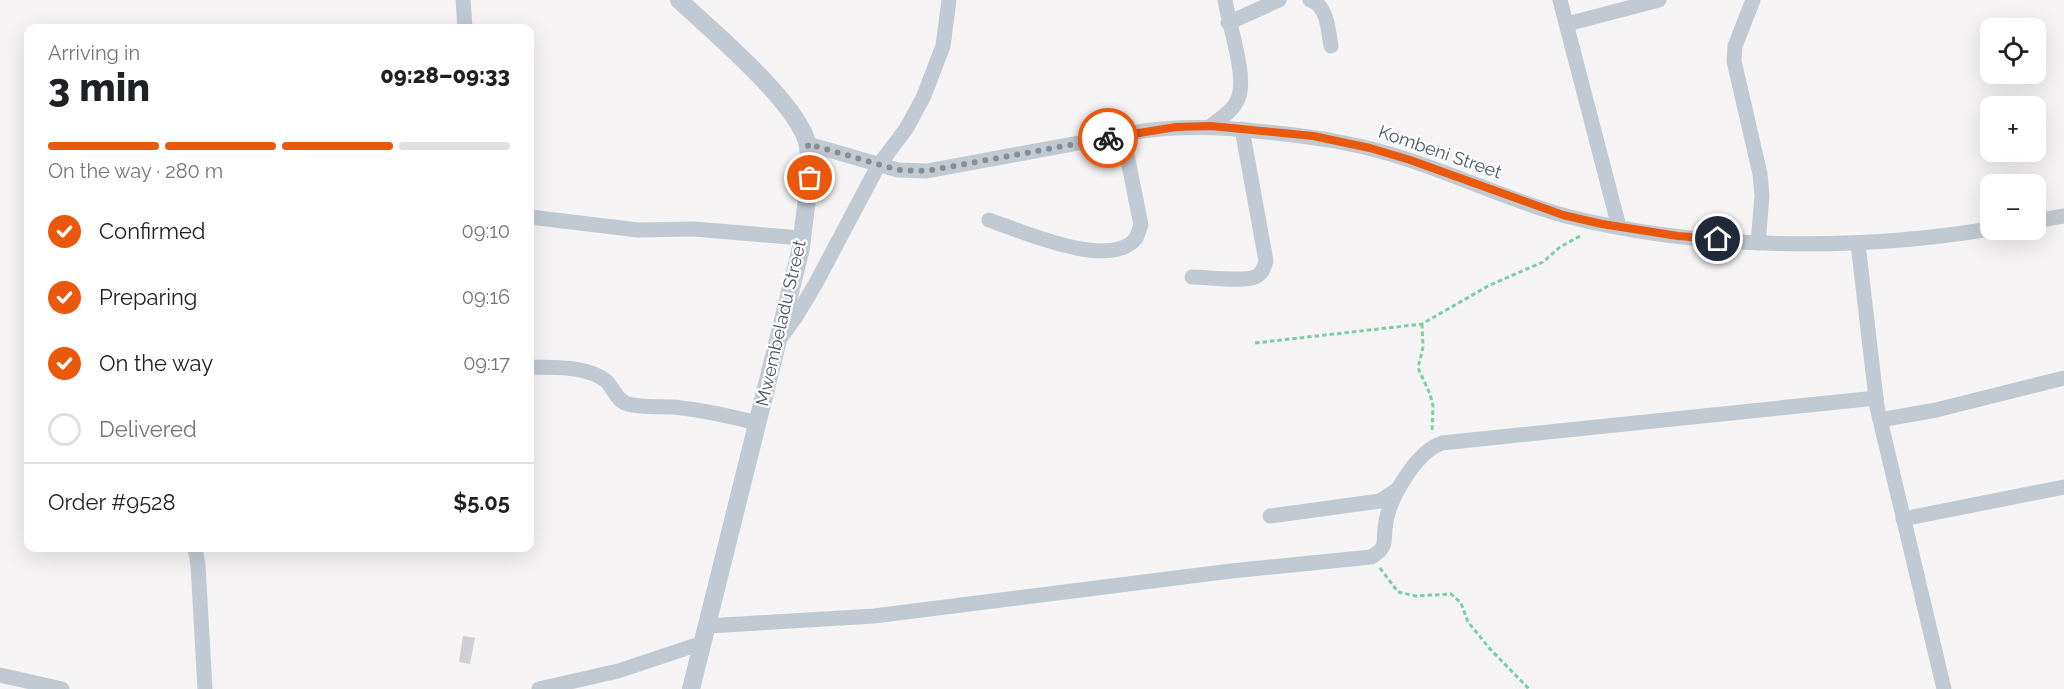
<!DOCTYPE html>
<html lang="en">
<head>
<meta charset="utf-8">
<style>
	:root { --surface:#fff; --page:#f6f6f6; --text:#202124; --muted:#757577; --line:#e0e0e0; --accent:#ea580c }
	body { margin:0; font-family:Raleway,sans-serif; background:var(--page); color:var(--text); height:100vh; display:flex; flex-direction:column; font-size:22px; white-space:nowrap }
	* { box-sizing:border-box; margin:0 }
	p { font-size:20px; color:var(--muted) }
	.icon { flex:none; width:33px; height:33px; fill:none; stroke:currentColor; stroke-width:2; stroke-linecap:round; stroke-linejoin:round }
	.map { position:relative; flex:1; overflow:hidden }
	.side { position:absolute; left:24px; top:24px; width:510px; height:528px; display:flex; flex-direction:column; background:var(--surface); border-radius:12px; box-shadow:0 6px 24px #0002 }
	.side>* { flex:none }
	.controls { position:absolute; left:1980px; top:18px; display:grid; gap:12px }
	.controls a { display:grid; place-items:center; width:66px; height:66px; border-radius:12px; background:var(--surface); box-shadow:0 6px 24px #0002; font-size:30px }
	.pin { position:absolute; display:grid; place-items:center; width:51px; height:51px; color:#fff; margin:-26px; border:3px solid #fff; border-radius:50%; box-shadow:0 2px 6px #0007 }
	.courier { position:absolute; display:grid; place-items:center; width:60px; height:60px; margin:-30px; border:4px solid #ea580c; border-radius:50%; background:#fff; color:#222; box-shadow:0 2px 8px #0007 }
	.overview em { font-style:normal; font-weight:800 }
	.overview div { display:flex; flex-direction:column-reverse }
	.overview { display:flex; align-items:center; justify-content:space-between; height:102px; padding:0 24px }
	h1 { font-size:39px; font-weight:800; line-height:45px }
	.bar { display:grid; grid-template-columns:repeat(4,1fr); gap:9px 6px; align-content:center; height:72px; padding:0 24px }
	.bar i { height:8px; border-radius:4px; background:var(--line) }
	.bar .selected { background:var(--accent) }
	.bar p { grid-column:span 4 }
	.line { display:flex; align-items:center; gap:15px; padding:0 24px; border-top:2px solid var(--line) }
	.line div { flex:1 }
	ol { padding:0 24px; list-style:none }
	li { display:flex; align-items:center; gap:18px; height:66px }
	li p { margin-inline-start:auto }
	li .icon { padding:6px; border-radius:50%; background:var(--accent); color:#fff; stroke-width:4 }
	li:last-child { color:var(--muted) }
	li i { width:33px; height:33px; border:3px solid var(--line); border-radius:50% }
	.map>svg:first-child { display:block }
	.building { fill:#cdcfd5 }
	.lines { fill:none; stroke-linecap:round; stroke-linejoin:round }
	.path { stroke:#7ad0a6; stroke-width:3; stroke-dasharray:4.5 3; stroke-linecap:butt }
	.minor { stroke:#c1cad2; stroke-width:15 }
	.tertiary { stroke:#c1cad2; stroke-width:18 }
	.done { stroke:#868d94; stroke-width:6; stroke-dasharray:0 10.8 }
	.route { stroke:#ea580c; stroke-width:8 }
	.labels { text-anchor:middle; stroke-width:4.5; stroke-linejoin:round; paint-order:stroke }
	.street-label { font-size:18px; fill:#4a5661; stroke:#fff }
</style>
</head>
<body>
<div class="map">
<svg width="2064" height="689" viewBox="0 0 2064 689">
	<rect width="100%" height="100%" fill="#f5f3f3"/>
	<path class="building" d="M463 636 475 638 470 664 459 662Z"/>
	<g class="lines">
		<g class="path">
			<path d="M1422 324 1423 347 1418 368 1430 394 1433 406 1432 433"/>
			<path d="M1255 343 1422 324 1488 286 1543 262 1560 247 1582 235"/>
			<path d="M1380 568 1398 592 1416 596 1451 594 1461 603 1468 622 1490 649 1529 689"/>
		</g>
		<g class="minor">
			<path d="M463 0 465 28"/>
			<path d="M1310 0C1328 6 1328 30 1331 46"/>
			<path d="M1560 0 1619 227"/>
			<path d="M1753 0 1735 46 1734 61 1760 174 1762 196 1758 243"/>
			<path d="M1228 23 1279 0"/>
			<path d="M1567 24 1659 0"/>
			<path d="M1211 126C1221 118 1235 110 1239 96 1246 74 1229 25 1225 0"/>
			<path d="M808 144 898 170 927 171 1143 131C1185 125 1224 127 1266 132 1317 137 1363 144 1412 161 1464 178 1514 202 1566 216 1699 250 1856 251 1990 229"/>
			<path d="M530 217 638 230 694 229 801 238"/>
			<path d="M989 220C1021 231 1111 271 1136 238 1138 235 1139 229 1141 225L1123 135"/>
			<path d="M2036 221 2064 216"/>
			<path d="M1858 244 1877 407 1944 689"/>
			<path d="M1192 277C1207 277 1243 282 1255 277 1262 274 1264 268 1266 261L1242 129"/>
			<path d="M781 337 797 315 816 283 878 166 906 129 923 98 943 46 949 0"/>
			<path d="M530 367C553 368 587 365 606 381 614 388 616 401 628 404 642 408 660 406 674 407 702 410 730 416 757 423"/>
			<path d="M1880 420 1936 410 2064 378"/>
			<path d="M1270 516 1380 501 1398 489"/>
			<path d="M1903 519 2064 487"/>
			<path d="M195 548 198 565 205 689"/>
			<path d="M708 626 874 616 1231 571 1371 557C1390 547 1382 539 1386 521 1391 496 1416 452 1442 443L1876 398"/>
			<path d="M0 675 62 689"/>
			<path d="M539 689 618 671 702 643"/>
		</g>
		<path class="tertiary" d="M679 0C710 29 803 107 808 147 812 181 804 214 801 248L691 689"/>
	</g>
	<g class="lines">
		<path class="done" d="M810 178 808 144 898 170 927 171 1108 138"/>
		<path class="route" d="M1108 138 1176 127 1211 126 1313 136 1370 148 1410 160 1563 215 1602 224 1678 236 1718 239"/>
	</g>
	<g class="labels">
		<g class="street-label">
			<text transform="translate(1440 152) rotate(19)" y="6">Kombeni Street</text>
			<text transform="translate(781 323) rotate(-77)" y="6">Mwembeladu Street</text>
		</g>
	</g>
</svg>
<div class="controls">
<a><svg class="icon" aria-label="locate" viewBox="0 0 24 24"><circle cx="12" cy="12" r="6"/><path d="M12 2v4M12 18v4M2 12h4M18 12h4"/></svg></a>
<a>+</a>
<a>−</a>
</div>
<div class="pin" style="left:810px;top:178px;background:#ea580c"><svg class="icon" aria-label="bag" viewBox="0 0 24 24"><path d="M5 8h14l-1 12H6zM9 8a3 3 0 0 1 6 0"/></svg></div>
<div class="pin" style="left:1718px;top:239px;background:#1f2937"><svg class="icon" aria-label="home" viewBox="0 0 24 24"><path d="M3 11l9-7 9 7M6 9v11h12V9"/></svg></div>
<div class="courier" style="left:1108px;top:138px"><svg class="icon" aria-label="bike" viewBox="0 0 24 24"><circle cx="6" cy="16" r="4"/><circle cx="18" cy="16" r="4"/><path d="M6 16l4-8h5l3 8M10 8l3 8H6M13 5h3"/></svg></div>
<section class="side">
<div class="overview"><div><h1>3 min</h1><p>Arriving in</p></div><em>09:28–09:33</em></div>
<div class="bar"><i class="selected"></i><i class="selected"></i><i class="selected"></i><i></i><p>On the way · 280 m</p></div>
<ol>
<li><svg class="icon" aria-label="check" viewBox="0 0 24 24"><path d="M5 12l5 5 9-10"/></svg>Confirmed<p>09:10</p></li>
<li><svg class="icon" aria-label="check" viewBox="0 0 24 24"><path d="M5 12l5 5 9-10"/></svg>Preparing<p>09:16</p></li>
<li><svg class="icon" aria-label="check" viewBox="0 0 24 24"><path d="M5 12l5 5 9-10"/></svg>On the way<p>09:17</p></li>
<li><i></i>Delivered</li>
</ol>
<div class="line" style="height:78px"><div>Order #9528</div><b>$5.05</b></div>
</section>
</div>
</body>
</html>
